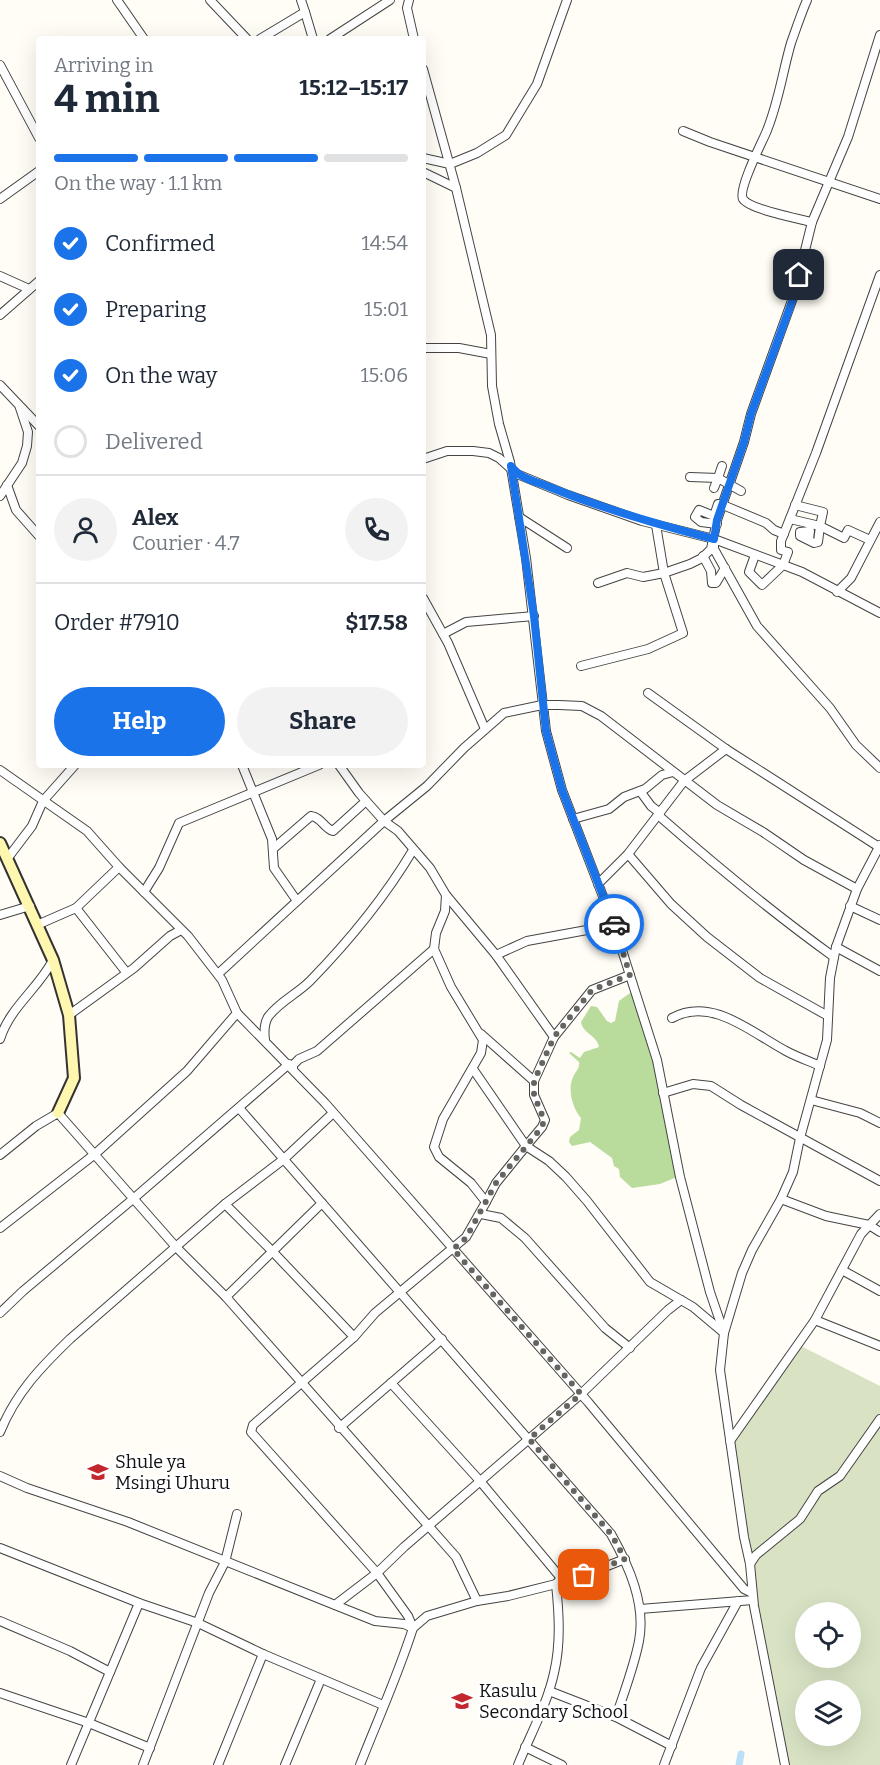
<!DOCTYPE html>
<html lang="en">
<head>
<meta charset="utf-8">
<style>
	:root { --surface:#fff; --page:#f2f2f3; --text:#1f2937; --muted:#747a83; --line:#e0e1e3; --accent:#1a73e8 }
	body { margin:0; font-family:Bitter,serif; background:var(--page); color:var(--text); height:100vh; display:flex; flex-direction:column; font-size:22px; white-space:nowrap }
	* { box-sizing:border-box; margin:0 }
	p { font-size:20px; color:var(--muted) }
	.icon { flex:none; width:33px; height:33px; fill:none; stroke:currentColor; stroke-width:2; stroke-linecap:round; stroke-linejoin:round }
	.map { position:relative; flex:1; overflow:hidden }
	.details { position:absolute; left:36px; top:36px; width:390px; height:732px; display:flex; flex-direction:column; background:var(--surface); border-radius:6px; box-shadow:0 6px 24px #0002 }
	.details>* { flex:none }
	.buttons { position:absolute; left:795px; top:1602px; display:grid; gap:12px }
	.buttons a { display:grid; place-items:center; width:66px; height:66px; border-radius:50%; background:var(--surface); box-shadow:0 6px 24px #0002; font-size:30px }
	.pin { position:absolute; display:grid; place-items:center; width:51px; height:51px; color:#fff; margin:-26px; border-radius:12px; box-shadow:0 3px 9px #0006 }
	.courier { position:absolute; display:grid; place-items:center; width:60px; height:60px; margin:-30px; border:4px solid #1a73e8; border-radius:50%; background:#fff; color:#222; box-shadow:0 2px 8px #0007 }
	.headline em { font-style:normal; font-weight:700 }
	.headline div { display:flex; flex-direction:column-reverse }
	.headline { display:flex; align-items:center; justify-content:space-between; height:102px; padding:0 18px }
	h1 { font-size:39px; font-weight:700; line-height:45px }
	.bar { display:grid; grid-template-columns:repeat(4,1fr); gap:9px 6px; align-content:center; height:72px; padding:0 18px }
	.bar i { height:8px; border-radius:4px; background:var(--line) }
	.bar .active { background:var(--accent) }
	.bar p { grid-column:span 4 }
	.line { display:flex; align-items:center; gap:15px; padding:0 18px; border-top:2px solid var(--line) }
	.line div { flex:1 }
	.round { display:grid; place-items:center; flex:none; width:63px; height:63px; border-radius:32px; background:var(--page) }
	ol { padding:0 18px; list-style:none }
	li { display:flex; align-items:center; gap:18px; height:66px }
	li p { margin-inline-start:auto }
	li .icon { padding:6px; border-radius:50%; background:var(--accent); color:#fff; stroke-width:4 }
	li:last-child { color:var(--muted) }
	li i { width:33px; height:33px; border:3px solid var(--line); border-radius:50% }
	.action { display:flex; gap:12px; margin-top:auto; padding:12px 18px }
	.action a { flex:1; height:69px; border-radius:36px; background:var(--accent); color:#fff; font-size:24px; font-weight:700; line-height:69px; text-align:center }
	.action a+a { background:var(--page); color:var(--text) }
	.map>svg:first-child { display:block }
	.forest { fill:#b9dc9c }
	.cemetery { fill:#d9e3c4; fill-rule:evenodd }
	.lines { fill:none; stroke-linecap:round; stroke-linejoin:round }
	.canal { stroke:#b9e0f7; stroke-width:7 }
	.street-casing { stroke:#444; stroke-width:10 }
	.secondary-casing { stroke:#333; stroke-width:14 }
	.street { stroke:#fff; stroke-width:8 }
	.secondary { stroke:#fff6b0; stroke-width:10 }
	.done { stroke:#646461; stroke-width:6; stroke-dasharray:0 10.8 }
	.route { stroke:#1a73e8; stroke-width:8 }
	.labels { text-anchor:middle; stroke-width:6; stroke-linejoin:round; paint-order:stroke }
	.poi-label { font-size:18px; fill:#111; stroke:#fff; text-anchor:start }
</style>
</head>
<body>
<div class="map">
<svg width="880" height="1765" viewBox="0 0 880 1765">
	<rect width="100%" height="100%" fill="#fffdf5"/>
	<path class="forest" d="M630 993 636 995 657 1060 679 1176 660 1184 632 1188 620 1177 619 1169 614 1166 612 1158 590 1142 572 1146 569 1142 570 1137 579 1130 581 1118C573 1109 568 1091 572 1080 574 1072 580 1070 579 1062L569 1053 571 1052 580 1058 584 1052 599 1047C597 1035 583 1034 581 1022L591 1006 597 1007 607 1021 611 1023 615 1021 619 1001Z"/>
	<path class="cemetery" d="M799 1345 880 1386V1765H785L755 1605 734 1441ZM806 1612H850V1658H806ZM806 1690H850V1736H806Z"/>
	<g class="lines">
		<path class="canal" d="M739 1765 741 1754"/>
		<g class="street-casing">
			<g id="street">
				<path d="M117 0 144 39"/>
				<path d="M210 0 247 39"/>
				<path d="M409 0 407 8 414 39"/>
				<path d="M807 0C801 14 796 29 791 43 782 74 778 106 765 135 760 146 738 190 743 199 749 209 799 219 812 222"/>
				<path d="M305 12 313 39"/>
				<path d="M260 39 305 12 301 0"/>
				<path d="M330 39 390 0"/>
				<path d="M0 65 39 138"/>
				<path d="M423 69 456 188 491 335 492 386 499 424 510 462 526 558 546 731 562 790 614 925 657 1060 680 1177 710 1292 724 1333 720 1370 744 1537 750 1564 754 1606 785 1765"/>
				<path d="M683 131 710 142 880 199"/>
				<path d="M423 158 450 164 477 153 506 135 537 84 567 0"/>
				<path d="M423 172 456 188"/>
				<path d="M0 199 39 171"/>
				<path d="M0 276 29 289"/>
				<path d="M0 315 39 281"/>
				<path d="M423 348H459L491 354"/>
				<path d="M0 385 19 405 28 432 27 446 22 463 0 496"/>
				<path d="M21 407 39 426"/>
				<path d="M423 459 447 451H473L489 453 499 458 517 474 568 495 642 521 714 539 802 572 880 613"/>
				<path d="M690 477 718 478 722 466"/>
				<path d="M7 485 16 510 39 536"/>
				<path d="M714 488 718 478 741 491"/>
				<path d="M795 505 823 512 820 526 844 538 848 530 870 540"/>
				<path d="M519 517 567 548"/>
				<path d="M790 519 820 526 818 542 814 543 800 536V532L810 531 809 539"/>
				<path d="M717 524 701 522 695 517 699 510 714 516 718 504 723 505 766 523 774 530 784 534"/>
				<path d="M714 544V549L757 626 830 708 856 745 880 768"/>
				<path d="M755 555 749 572 762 585 783 565 788 552 781 550V541L816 453 880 275"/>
				<path d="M703 556 711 571 712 583H716L725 568"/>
				<path d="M598 583 627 573 643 577 664 573 690 564 702 558 711 549 717 520 744 442 751 414 794 295 812 222 848 137 880 35"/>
				<path d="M837 592 851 578 880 522"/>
				<path d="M423 598 448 643 485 729"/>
				<path d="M443 634 466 622 534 616"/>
				<path d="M581 666 648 649 683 633 664 573 656 525"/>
				<path d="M648 693 726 749 879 847"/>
				<path d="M242 765 272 839 274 868 297 901"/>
				<path d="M339 765 359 793 384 821 398 831 430 868 446 895 445 911 436 933 434 949 451 987 483 1040 481 1053 443 1119 434 1147 439 1157 471 1183 486 1202 466 1237 375 1313 354 1337 253 1425 251 1432 377 1573 408 1616 413 1628C398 1675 378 1719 360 1765"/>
				<path d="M0 770 87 831 119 867 188 936 222 980 237 1013 325 1103 588 1402 744 1589 752 1593"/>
				<path d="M640 791 651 806 660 813"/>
				<path d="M658 815C715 865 773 913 834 957"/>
				<path d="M573 819 609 809 624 797 645 789 662 775 673 772"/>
				<path d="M274 848 311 816C321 817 324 828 333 831L366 801"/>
				<path d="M628 854 671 904 707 937 760 978 828 1016"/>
				<path d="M7 859 32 826 43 801 75 765"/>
				<path d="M598 884 628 854 684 781 726 749"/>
				<path d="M144 892 159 868 179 823 319 765"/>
				<path d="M446 895 496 955 554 1037"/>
				<path d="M850 906 880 920"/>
				<path d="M76 908 119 867"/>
				<path d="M0 915 30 906"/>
				<path d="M37 925 76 908 126 972"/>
				<path d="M836 947 880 971"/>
				<path d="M496 955 527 941 614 925"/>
				<path d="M218 974 384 821 427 786 464 748 504 713 542 705H559L582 706 601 716 717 805 763 832 804 860 857 889"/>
				<path d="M69 1015 134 968 170 936 181 930"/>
				<path d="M672 1018C712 996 752 1033 786 1051 797 1057 809 1061 820 1066"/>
				<path d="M481 1034 534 1081"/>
				<path d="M0 1039C10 1007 38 989 53 960"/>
				<path d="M265 1040C264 1032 264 1024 268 1017 279 1002 297 994 310 981 348 942 385 897 413 850"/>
				<path d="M293 1068V1065L299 1059 317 1051 434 949"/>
				<path d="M473 1069 526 1146 542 1127 545 1120 534 1095V1081L554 1037 592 990 630 975"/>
				<path d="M663 1093 693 1084 711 1086 741 1105 880 1181"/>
				<path d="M811 1100 860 1113 880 1123"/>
				<path d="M239 1108 611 1534C629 1566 646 1604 639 1641 634 1667 624 1692 616 1717"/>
				<path d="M0 1155 36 1126 58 1113 176 1247 226 1297 456 1557 477 1601 427 1616 413 1628 404 1624 375 1621 335 1605"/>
				<path d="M781 1199 826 1216 869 1225 880 1232"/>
				<path d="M486 1202 496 1183 526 1146 549 1161 566 1177 587 1201 650 1282 693 1307 724 1333 742 1273 752 1250 781 1199 793 1172 800 1138 827 1040 830 978 836 947 857 889 880 845"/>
				<path d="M225 1204 273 1252 354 1337"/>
				<path d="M481 1214 501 1218 525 1238 605 1328 630 1348"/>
				<path d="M0 1228 95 1154 187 1071 237 1013"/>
				<path d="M842 1270 880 1291"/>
				<path d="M226 1297 322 1203"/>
				<path d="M0 1313 23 1291 133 1199 289 1064"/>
				<path d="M815 1320 861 1234 880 1214"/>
				<path d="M391 1383 480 1481 561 1578"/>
				<path d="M339 1428 442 1339"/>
				<path d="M0 1432C16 1393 40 1368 70 1339L225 1204 284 1159 333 1113"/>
				<path d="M730 1441 815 1320 880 1346"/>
				<path d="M0 1476 27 1488 128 1522 335 1605 377 1573 404 1547 581 1394 668 1310 681 1300"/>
				<path d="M0 1548 139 1603 198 1623 263 1654 383 1705"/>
				<path d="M750 1564 756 1555 800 1519 818 1491 840 1476 880 1419"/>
				<path d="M477 1601 508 1596 556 1584 561 1578 584 1575 625 1559"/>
				<path d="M640 1609 753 1600"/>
				<path d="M0 1621 70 1651 110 1672"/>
				<path d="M549 1691 616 1717 672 1746"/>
				<path d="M0 1693 89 1723 150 1748"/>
				<path d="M525 1747 562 1765"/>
				<path d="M71 1765 139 1603"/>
				<path d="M143 1765 209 1593 225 1562 237 1514"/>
				<path d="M218 1765 263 1654"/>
				<path d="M285 1765 321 1679"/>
				<path d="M518 1765C530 1735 547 1705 554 1673 561 1644 559 1613 556 1584"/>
				<path d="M664 1765 701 1668 738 1601"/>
			</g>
		</g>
		<g class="secondary-casing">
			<path id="secondary" d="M0 843 53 960 69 1015 74 1078 58 1113"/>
		</g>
		<use href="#street" class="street"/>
		<use href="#secondary" class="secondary"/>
	</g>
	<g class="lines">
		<path class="done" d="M584 1575 625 1559 611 1534 529 1439 581 1394 453 1249 466 1238 496 1183 542 1127 544 1120 534 1095V1081L554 1037 592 990 630 975 614 924"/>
		<path class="route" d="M614 924 562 790 546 731 534 616 511 466C519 478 534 481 547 486 603 509 655 524 714 539L717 520 744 442 751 414 794 296 799 275"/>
	</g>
	<defs>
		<g id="school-bare" transform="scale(1.62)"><path d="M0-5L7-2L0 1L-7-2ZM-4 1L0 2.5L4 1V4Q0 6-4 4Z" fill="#c4262e" stroke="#fff" stroke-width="2.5" paint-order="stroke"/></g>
	</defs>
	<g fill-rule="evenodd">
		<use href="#school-bare" x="98" y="1472"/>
		<use href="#school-bare" x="462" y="1701"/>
	</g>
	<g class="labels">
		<g class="poi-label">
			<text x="115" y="1468">Shule ya<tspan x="115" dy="21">Msingi Uhuru</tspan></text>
			<text x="479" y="1697">Kasulu<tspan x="479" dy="21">Secondary School</tspan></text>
		</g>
	</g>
</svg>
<div class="buttons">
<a><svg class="icon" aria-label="locate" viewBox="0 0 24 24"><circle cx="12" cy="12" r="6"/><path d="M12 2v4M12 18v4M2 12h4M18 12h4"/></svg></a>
<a><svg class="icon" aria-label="layers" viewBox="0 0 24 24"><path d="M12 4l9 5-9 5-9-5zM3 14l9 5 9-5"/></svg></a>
</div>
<div class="pin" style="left:584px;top:1575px;background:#ea580c"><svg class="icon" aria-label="bag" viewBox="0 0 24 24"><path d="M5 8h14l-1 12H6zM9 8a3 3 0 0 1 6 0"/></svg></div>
<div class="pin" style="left:799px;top:275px;background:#1f2937"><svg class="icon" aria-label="home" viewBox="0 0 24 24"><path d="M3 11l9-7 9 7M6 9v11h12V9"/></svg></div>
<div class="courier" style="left:614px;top:924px"><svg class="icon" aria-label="car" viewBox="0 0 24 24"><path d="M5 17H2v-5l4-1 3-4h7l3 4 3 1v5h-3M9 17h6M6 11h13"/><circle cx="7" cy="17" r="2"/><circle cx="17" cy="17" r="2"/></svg></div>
<section class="details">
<div class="headline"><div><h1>4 min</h1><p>Arriving in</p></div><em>15:12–15:17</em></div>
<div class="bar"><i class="active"></i><i class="active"></i><i class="active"></i><i></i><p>On the way · 1.1 km</p></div>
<ol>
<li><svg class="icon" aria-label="check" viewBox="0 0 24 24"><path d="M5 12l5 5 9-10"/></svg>Confirmed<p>14:54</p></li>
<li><svg class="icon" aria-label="check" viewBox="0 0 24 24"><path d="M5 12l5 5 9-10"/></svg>Preparing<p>15:01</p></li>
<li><svg class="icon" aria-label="check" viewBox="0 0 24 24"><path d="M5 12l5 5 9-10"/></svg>On the way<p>15:06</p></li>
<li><i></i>Delivered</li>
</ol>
<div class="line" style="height:108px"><a class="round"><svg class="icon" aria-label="person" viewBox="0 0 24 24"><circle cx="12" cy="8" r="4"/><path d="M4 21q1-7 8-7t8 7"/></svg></a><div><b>Alex</b><p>Courier · 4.7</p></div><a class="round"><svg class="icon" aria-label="phone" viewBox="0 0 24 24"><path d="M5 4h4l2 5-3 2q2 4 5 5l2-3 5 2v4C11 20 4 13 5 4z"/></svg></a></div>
<div class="line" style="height:78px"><div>Order #7910</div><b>$17.58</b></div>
<div class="action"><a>Help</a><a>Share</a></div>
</section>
</div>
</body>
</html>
